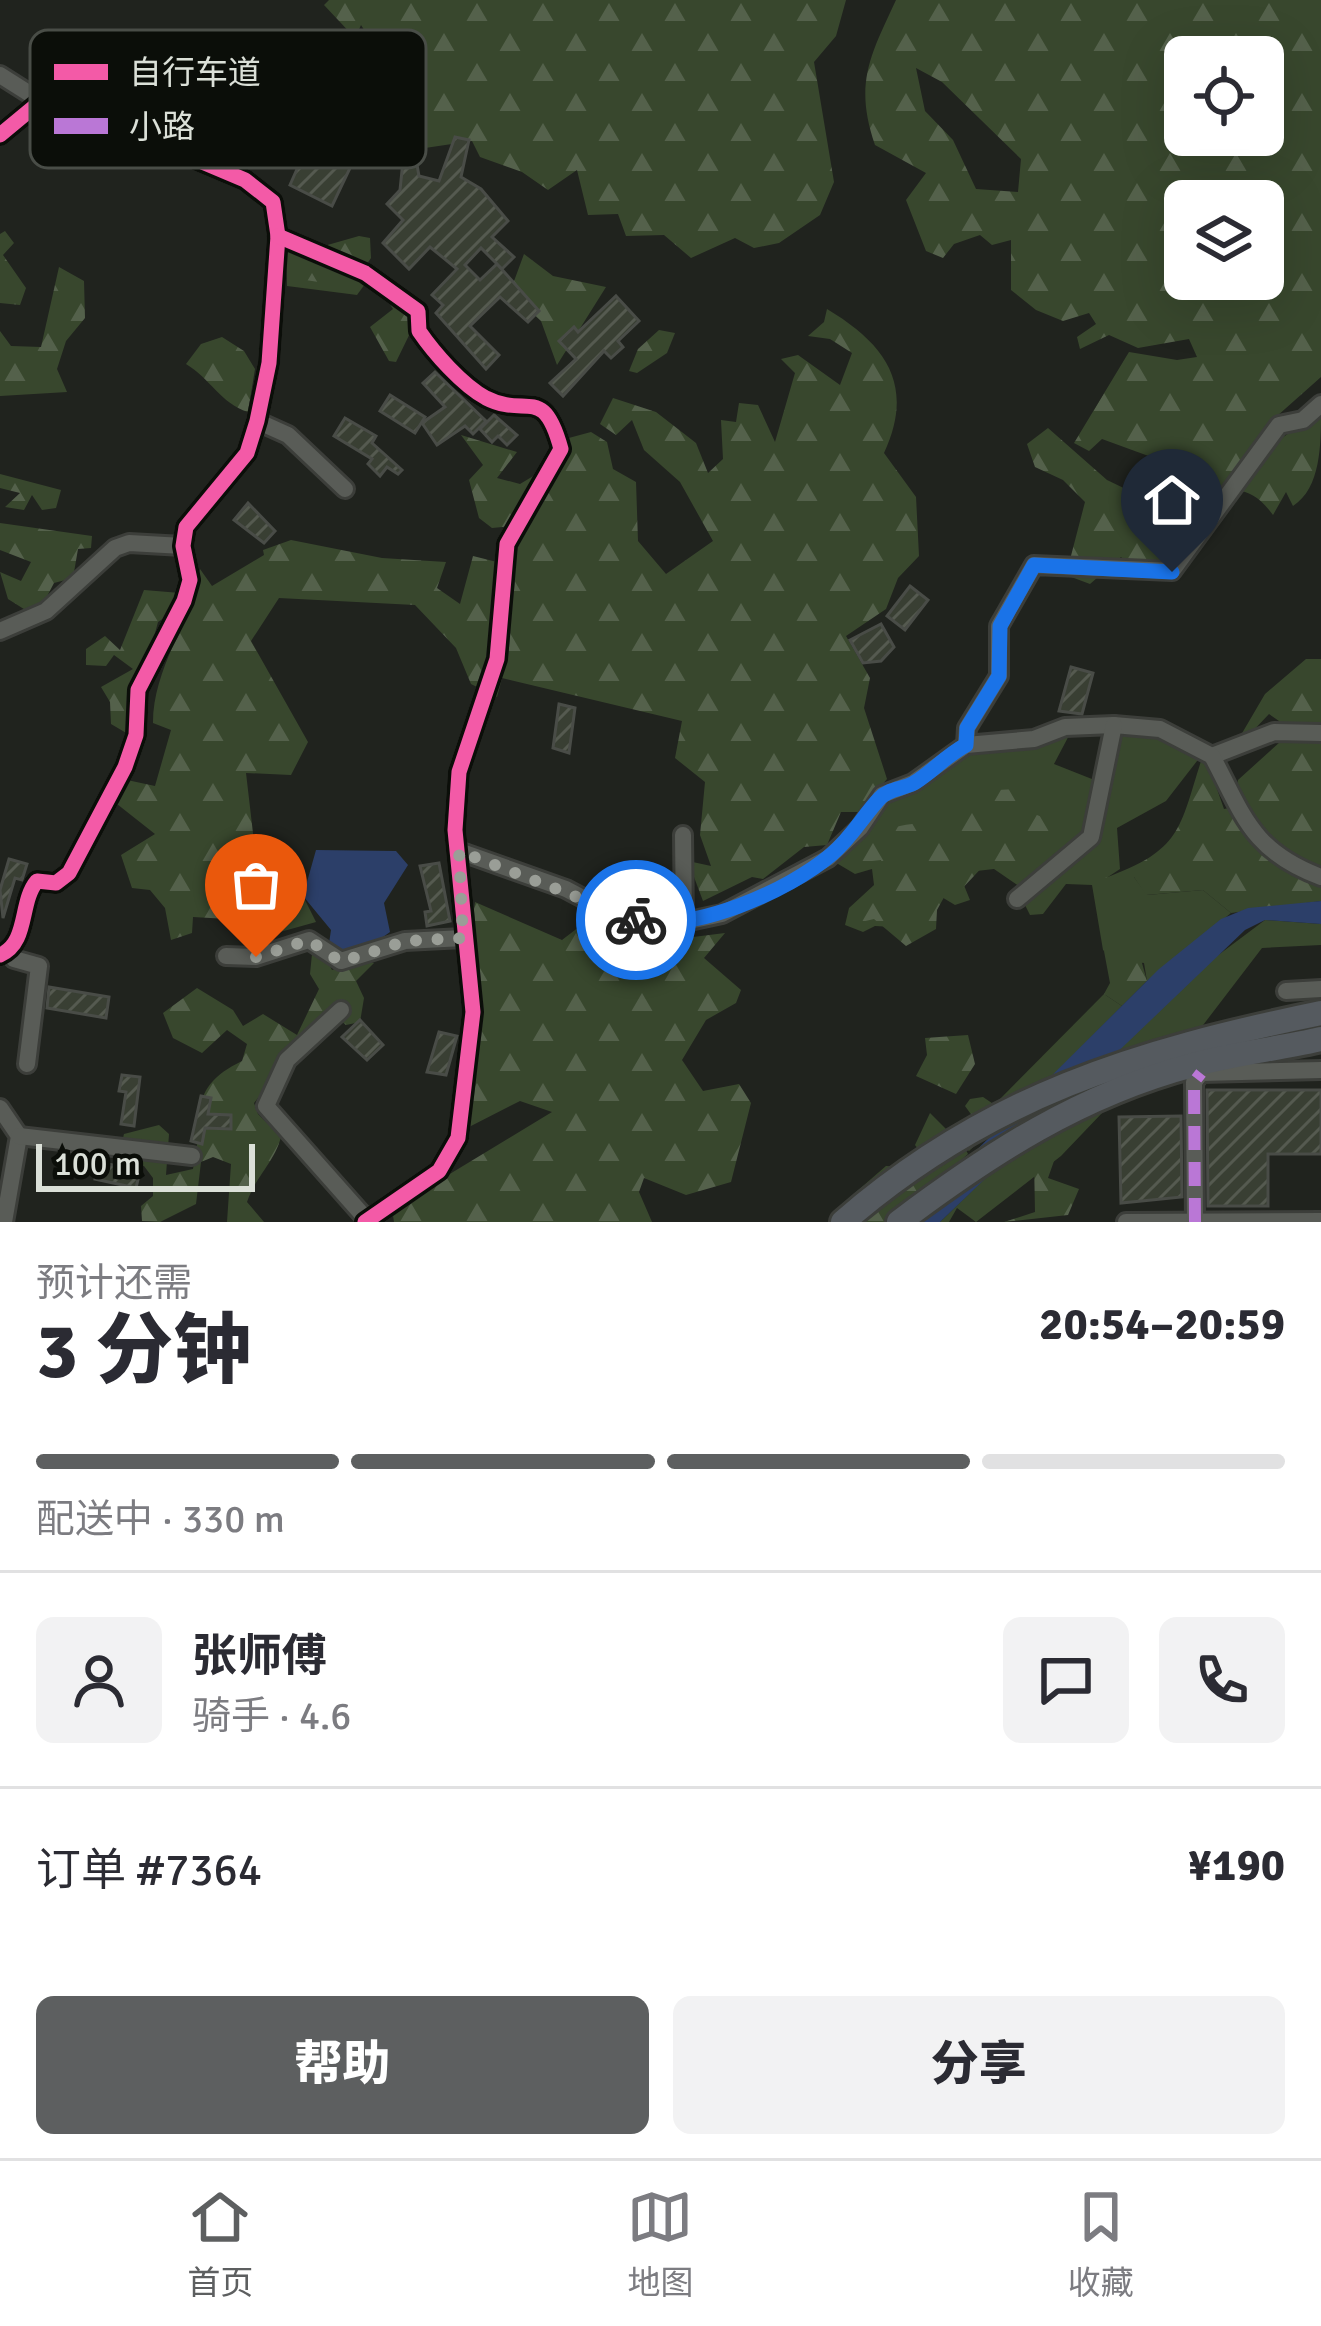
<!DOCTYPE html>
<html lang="zh">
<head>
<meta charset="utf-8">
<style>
	:root { --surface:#fff; --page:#f2f2f3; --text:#2b2b33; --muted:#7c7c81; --line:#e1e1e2; --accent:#5d5f60 }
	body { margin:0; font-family:Signika,"Noto Sans SC",sans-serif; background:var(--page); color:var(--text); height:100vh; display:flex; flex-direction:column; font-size:45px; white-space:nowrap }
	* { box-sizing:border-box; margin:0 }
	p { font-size:39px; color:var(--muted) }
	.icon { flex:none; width:66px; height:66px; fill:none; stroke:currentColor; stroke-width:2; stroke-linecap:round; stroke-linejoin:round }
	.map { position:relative; height:1222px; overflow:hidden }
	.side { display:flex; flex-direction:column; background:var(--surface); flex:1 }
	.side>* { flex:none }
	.buttons { position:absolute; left:1164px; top:36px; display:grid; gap:24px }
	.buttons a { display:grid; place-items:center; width:120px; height:120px; border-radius:18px; background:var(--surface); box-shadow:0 12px 48px #0002; font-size:60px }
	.scale { position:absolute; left:36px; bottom:30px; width:219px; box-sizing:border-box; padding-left:12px; border:6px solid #dbe0d8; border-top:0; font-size:33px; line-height:42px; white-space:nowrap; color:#dbe0d8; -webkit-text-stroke:9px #0b0e09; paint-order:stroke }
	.pin { position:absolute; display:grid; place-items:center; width:102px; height:102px; color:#fff; margin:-123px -51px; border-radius:50% 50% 50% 0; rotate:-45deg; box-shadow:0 0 12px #0007 }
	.pin .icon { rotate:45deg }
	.courier { position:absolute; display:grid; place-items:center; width:120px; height:120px; margin:-60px; border:9px solid #1a73e8; border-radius:50%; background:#fff; color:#222; box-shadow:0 3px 15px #0007 }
	.overview em { font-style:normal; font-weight:800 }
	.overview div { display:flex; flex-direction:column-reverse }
	.overview { display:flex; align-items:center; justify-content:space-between; height:204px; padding:0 36px }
	h1 { font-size:78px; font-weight:800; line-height:90px }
	.bar { display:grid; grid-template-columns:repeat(4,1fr); gap:18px 12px; align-content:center; height:144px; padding:0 36px }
	.bar i { height:15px; border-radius:9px; background:var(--line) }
	.bar .current { background:var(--accent) }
	.bar p { grid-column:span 4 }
	.line { display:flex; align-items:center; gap:30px; padding:0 36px; border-top:3px solid var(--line) }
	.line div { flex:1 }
	.round { display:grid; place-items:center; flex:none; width:126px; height:126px; border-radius:18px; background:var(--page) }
	.action { display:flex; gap:24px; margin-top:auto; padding:24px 36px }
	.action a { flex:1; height:138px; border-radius:18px; background:var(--accent); color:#fff; font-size:48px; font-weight:800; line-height:138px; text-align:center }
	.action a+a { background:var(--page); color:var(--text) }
	.tabs { display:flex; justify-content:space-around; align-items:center; height:168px; border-top:3px solid var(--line); background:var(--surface); font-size:33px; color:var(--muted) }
	.tabs a { display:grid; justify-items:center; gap:6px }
	.tabs .current { color:var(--accent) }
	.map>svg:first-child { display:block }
	.green { fill:#38472d }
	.forest { fill:url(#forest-firs); fill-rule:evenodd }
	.water { fill:#2c3f69 }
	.building { fill:url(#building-hatch); stroke:#494c47; stroke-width:3 }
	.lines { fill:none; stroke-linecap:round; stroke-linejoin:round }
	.minor-casing { stroke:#3c3e3a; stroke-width:22 }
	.highway-casing { stroke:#3c3e3a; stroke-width:30 }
	.minor { stroke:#595c57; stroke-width:16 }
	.highway { stroke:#555a5f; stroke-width:24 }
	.quiet { stroke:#ba77d6; stroke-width:12; stroke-dasharray:24 12; stroke-linecap:butt }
	.cycleway-casing { stroke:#0b0e09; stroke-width:22 }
	.cycleway { stroke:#f35aa7; stroke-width:15 }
	.done { stroke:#9a9e97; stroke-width:12; stroke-dasharray:0 21.6 }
	.route { stroke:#1a73e8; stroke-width:15 }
	.key { fill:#0b0e09; stroke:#494d47; stroke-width:3 }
	.key-label { font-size:33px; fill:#dbe0d8 }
</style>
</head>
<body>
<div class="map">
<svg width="1321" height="1222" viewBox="0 0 1321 1222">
	<defs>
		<pattern id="forest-firs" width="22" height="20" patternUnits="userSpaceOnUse" patternTransform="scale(3)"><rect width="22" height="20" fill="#38472d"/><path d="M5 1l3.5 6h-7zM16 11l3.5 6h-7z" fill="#54614b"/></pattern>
		<pattern id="building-hatch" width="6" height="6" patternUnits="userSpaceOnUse" patternTransform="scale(3)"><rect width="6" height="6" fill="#393f33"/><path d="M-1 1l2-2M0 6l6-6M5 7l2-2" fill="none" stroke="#555a50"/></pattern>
	</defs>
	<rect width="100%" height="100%" fill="#20231e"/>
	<g class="green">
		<path d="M287 244 368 280 357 295 287 286Z"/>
		<path d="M1114 725 1160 729 1204 752 1166 801 1117 828 1120 869 1108 877H1134L1147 895 1203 890 1231 913 1147 981 1144 963 1114 960 1103 950 1092 885 1066 884 1043 914 1030 915 1020 895 1023 889 994 869 959 873 970 900 955 905 935 893 893 927 875 926 863 932 845 925 849 908 874 885 872 869 855 874 828 858 882 795 946 757 1074 726 1054 764 1102 783Z"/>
		<path d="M1265 920 1321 924V945L1262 948 1184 1050 1124 1090 1061 1156 976 1222 957 1208 949 1222H940L1205 965Z"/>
		<path d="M1104 994 1122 1006 1009 1120 997 1102Z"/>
	</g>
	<g class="forest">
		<path d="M329 0H846L836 36 814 62 834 182 820 215 779 243 754 248 735 238 691 258 664 235 626 236 618 214 588 215 577 170 548 190 522 172 480 157 472 141 425 148 426 117 383 101 390 70 361 25 355 38 324 5Z"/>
		<path d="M896 0H1321V377L1268 424 1246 454 1279 440 1321 411C1321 444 1321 488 1293 506L1286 492 1273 515C1225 449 1186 536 1163 576L1142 578 1121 557 1090 584 1066 575 1085 502 1063 480 1035 467 1027 444 1048 428 1107 480 1165 508 1179 491 1198 496 1206 477 1102 439 1089 451 1074 443 1129 352 1177 360 1197 357 1189 339 1138 348 1109 335 1080 349 1077 337 1096 324 1089 313 1063 321 1036 310 1011 290V240L992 245 980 235 954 244 943 258 926 251 906 200 926 173 875 145C854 84 870 56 896 0ZM1185 57H1263V135H1185ZM916 68 942 82 1021 159 1018 192 976 189 953 140 925 111ZM1185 201H1263V279H1185Z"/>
		<path d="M5 231 14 243 3 255 26 288 20 305 0 303V234Z"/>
		<path d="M359 236 370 238 371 258 351 287 299 279 324 246Z"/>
		<path d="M524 254 553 276 606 287 557 365 541 321 510 292Z"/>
		<path d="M59 267 84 281 85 318 66 341 57 369 67 392 0 396V331L11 346 41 347Z"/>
		<path d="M382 292 415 323 396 362 389 361 370 327 393 309Z"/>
		<path d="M827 309C887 345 915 386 884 453L916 497 919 556 898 578 886 609 846 636 870 678 864 708 887 779 859 812H841L827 845 804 847 763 879 752 877 703 901 688 861 711 866 700 835 705 782 675 758 682 721 502 678 497 697 471 684 456 648 415 605 279 598 251 641 308 742 291 775 246 773 256 859 306 886 303 896 316 922 280 932 228 919 193 917 192 933 171 940 165 908 150 890 132 888 121 855 155 834 117 804 127 780 155 786 171 730 153 723C153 669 190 623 200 569L212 586 264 555 263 550 291 540 382 558 446 562 437 588 460 604 473 556 513 566 524 525 492 528 479 518 469 480 483 465 461 435 517 452 497 478 520 484 540 472 554 442 591 432 607 442 613 469 636 482 638 541 666 574 713 541 680 482 644 450 632 420 616 435 600 424 613 398 656 412 696 443 708 473 723 459 721 420 736 422 739 403 758 405 775 442 795 373 781 359 798 355 840 385 852 353 830 339 808 336 824 322Z"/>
		<path d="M659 330 675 333 667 353 637 373 629 371 638 349Z"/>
		<path d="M222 337 244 351 255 369 248 412C220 403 211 379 186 364L201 344Z"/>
		<path d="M0 474 61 490 56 508 42 510 32 495 24 510 5 507 20 493 0 488Z"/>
		<path d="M0 523 92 536 91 548 78 549 73 578 54 583 43 604 27 611 8 599 0 572 21 581 31 562 0 550Z"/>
		<path d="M144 590 180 593 170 614 158 622 128 734 111 724 110 702 101 687 133 669 114 655 106 666 86 665V649L105 636 120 650Z"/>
		<path d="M1306 659H1321V901L1231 913 1203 890 1146 895 1134 877 1105 878C1185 849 1179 827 1204 752L1224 809 1234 807 1238 780 1280 742 1279 721 1269 714 1249 735H1241L1265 694Z"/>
		<path d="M1017 789 1024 810 1073 829 1017 871 988 861 959 892 948 890 937 910 936 929 906 946 874 919 857 923V915L886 882 881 860 845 864C864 830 905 821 940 823L959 802 991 811 997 790Z"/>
		<path d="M475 902 562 940 588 920 669 940 725 933 704 958 741 990 736 1003 706 1020 682 1060 703 1091 739 1084 751 1103 731 1182 686 1195 644 1178 639 1192 652 1222H394L392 1209 552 1112 520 1101 469 1127 482 1019 469 945Z"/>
		<path d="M322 950 332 970 359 959 374 963 356 981 364 998 360 1022 346 1025 335 1016 285 1064 254 1103 258 1114 273 1129 283 1127C279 1159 257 1173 247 1202L264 1222H227L231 1164 213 1157 201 1162 196 1204 160 1222 142 1221 141 1206 153 1196V1178L144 1166 128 1168 120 1150 124 1134 159 1125 169 1134 166 1175 193 1169C206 1117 184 1089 242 1061L247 1044 227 1030 202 1053 173 1038 163 1013 197 988 233 1010 243 1026 263 1014 297 1035 319 989 310 974 312 954Z"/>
		<path d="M1104 951 1140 956 1147 981 1122 1006 1104 994 1110 983Z"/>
		<path d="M968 1035 975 1064 956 1094 916 1076 927 1055 925 1038Z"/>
		<path d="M983 1097 1008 1114 969 1151 965 1148 968 1154 893 1222H842L856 1192 886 1166 933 1169 915 1145 930 1113 956 1139 973 1117 965 1106 970 1099Z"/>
		<path d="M1060 1144 1048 1178 1079 1189 1068 1215 1004 1222 1035 1212 1034 1160Z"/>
	</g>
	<g class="water">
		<path d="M316 850 396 851 408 865 384 903 390 932 355 957 328 950 331 930 303 896Z"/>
		<path d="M1321 901V924L1265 920 1245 930 940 1222H904L1159 969 1221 919 1248 908Z"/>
	</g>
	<g class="building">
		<path d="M344 100 382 118 425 126 416 159 419 176 439 181 455 137 469 140 461 177 481 189 508 221 492 237 514 257 502 269 481 248 465 265 480 280 497 264 539 311 528 322 500 297 470 326 499 355 486 369 436 313 443 305 432 295 457 269 430 247 409 269 383 243 403 220 387 204 400 190 403 161 359 149 332 206 290 185 305 151 318 157Z"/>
		<path d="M616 296 639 321 618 341 623 347 611 358 604 351 563 396 550 383 576 359 559 341 574 327 578 332Z"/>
		<path d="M435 372 486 421 473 434 465 426 437 445 422 423 445 407 423 383Z"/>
		<path d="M390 395 425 417 415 433 380 411Z"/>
		<path d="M494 415 517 435 507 445 498 436 492 442 480 429Z"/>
		<path d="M345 418 376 436 372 443 402 470 398 474 387 467 380 476 368 464 372 459 334 436Z"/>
		<path d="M248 503 275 531 264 543 234 520Z"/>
		<path d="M910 586 928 600 905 630 887 616Z"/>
		<path d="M881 624 894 647 881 661 863 663 850 640Z"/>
		<path d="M1071 667 1093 673 1082 714 1059 711Z"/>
		<path d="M559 704 575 708 569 753 553 748Z"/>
		<path d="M9 859 27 864 22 880 15 878 3 918 0 890Z"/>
		<path d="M439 863 450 921 427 926 425 912 431 911 420 866Z"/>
		<path d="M49 987 109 997 106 1018 47 1008Z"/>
		<path d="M360 1020 383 1045 367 1060 342 1037Z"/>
		<path d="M439 1032 457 1036 446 1075 427 1072Z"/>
		<path d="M122 1075 140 1077 134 1126 121 1124 126 1092 119 1091Z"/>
		<path d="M1207 1090H1321V1154H1268V1206H1208Z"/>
		<path d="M201 1096 211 1098 208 1114 231 1115V1129L205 1128 202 1144 191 1141Z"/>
		<path d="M1181 1116 1182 1197 1121 1203 1119 1117Z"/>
		<path d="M99 1162 140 1171 136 1188 95 1179Z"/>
	</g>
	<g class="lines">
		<g class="minor-casing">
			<g id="minor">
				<path d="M0 75 41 101H58L245 180 273 202 278 236 269 363 257 421 247 453 186 527 183 546 190 580 184 601 138 690 136 735 125 767 69 873 56 883 37 881C19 902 29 943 0 955"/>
				<path d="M0 135 41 101"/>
				<path d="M278 236 365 273 418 311 419 331C434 353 462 385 486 398 527 419 543 383 561 449L507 544 497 659 459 772 455 830 473 1012 458 1138 439 1171 365 1222"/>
				<path d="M257 421 288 435 345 489"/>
				<path d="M0 631 46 611 115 548 129 543 183 546"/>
				<path d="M966 745 967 728 999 676V626L1034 565 1172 571 1279 425 1303 420 1321 404"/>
				<path d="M1212 756 1274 732 1321 733"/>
				<path d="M683 835 684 923"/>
				<path d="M459 851 566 889 613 914 666 926 722 914 828 858 860 828 882 795 913 783 966 745 1034 739 1065 727 1114 725 1160 729 1212 756C1243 814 1251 851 1321 877"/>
				<path d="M1017 899 1091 837 1114 725"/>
				<path d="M9 952 14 959 39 966 27 1064"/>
				<path d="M226 956 256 957 309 940 341 961 405 941 463 938"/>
				<path d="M1286 991 1321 989"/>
				<path d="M341 1010 287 1060 266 1106 368 1221"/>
				<path d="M0 1108 19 1136 4 1222"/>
				<path d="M19 1136 192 1156"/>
				<path d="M1126 1222 1321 1221"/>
				<path d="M1195 1222 1194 1082 1201 1073 1321 1070"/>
			</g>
		</g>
		<g class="highway-casing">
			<g id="highway">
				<path d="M843 1222C988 1096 1137 1051 1321 1013"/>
				<path d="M899 1222C991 1153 1080 1095 1193 1065 1235 1053 1279 1049 1321 1039"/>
			</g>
		</g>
		<use href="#minor" class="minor"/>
		<use href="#highway" class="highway"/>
		<path class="quiet" d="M1195 1222 1194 1082 1201 1073"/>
		<g class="cycleway-casing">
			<g id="cycleway">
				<path d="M0 135 41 101H58L245 180 273 202 278 236 269 363 257 421 247 453 186 527 183 546 190 580 184 601 138 690 136 735 125 767 69 873 56 883 37 881C19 902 29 943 0 955"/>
				<path d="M278 236 365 273 418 311 419 331C434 353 462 385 486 398 527 419 543 383 561 449L507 544 497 659 459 772 455 830 473 1012 458 1138 439 1171 365 1222"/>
			</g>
		</g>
		<use href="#cycleway" class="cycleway"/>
	</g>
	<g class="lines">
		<path class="done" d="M256 957 309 940 341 962 406 941 463 938 459 851 636 920"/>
		<path class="route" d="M636 920C693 933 787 892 832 854 852 837 863 816 880 798 888 789 903 789 914 783 932 772 947 755 966 745L967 728 999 676 1000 626 1034 565 1172 572"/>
	</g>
	<rect x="30" y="30" width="396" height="138" rx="18" class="key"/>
	<rect x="54" y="64" width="54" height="16" fill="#f35aa7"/>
	<rect x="54" y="118" width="54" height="16" fill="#ba77d6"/>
	<g class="key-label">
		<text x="129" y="84">自行车道</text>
		<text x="129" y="138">小路</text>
	</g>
</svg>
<div class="buttons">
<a><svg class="icon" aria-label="locate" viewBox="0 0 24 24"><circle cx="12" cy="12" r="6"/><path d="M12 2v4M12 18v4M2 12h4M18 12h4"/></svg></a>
<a><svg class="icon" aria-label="layers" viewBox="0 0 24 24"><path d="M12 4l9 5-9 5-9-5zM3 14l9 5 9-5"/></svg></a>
</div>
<div class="scale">100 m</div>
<div class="pin" style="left:256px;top:957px;background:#ea580c"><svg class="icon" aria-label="bag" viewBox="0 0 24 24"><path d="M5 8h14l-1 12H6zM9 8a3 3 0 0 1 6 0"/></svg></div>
<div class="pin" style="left:1172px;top:572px;background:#1f2937"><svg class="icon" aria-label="home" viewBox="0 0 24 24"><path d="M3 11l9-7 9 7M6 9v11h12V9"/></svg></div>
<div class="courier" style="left:636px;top:920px"><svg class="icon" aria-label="bike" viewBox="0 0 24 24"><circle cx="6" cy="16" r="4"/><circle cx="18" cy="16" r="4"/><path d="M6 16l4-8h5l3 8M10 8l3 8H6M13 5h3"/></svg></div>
</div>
<section class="side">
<div class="overview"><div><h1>3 分钟</h1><p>预计还需</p></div><em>20:54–20:59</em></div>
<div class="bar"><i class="current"></i><i class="current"></i><i class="current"></i><i></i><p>配送中 · 330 m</p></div>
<div class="line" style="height:216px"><a class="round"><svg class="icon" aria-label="person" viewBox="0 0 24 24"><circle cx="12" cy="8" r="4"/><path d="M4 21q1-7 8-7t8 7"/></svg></a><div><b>张师傅</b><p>骑手 · 4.6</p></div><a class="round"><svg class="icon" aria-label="chat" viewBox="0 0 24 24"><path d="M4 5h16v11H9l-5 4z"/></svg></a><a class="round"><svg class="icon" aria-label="phone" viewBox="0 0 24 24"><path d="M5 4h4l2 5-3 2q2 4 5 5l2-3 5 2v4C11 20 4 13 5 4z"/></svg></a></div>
<div class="line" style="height:156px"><div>订单 #7364</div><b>¥190</b></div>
<div class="action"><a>帮助</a><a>分享</a></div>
</section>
<nav class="tabs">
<a class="current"><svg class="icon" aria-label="home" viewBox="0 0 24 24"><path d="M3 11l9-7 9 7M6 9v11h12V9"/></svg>首页</a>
<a><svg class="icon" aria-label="map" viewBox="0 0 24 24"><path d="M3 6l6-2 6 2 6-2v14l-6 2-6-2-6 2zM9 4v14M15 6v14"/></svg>地图</a>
<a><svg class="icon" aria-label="saved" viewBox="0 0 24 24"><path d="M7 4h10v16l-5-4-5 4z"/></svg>收藏</a>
</nav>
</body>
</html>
